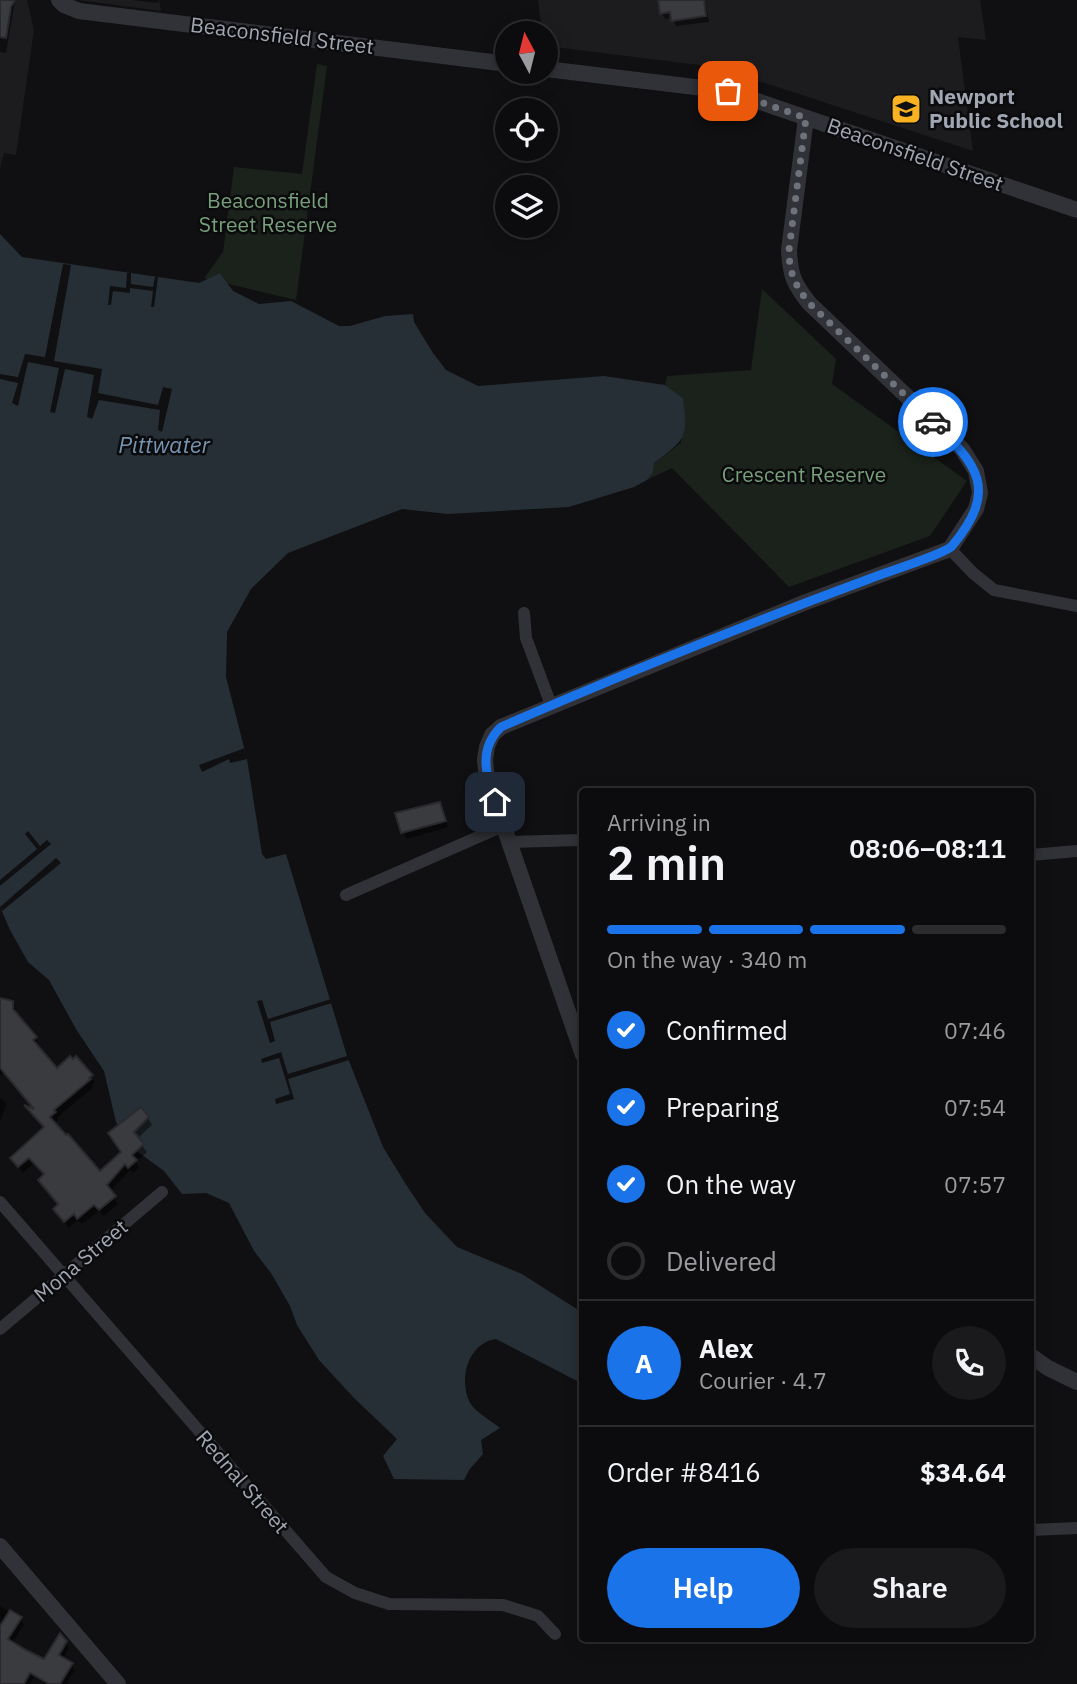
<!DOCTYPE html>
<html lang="en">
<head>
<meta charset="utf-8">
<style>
	:root { --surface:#0c0c0e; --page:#1a1a1c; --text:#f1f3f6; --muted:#9a9b9e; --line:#2c2c2e; --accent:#1a73e8 }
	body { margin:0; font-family:"IBM Plex Sans",sans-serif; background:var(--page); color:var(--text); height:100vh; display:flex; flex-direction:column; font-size:26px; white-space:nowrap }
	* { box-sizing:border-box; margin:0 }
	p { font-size:23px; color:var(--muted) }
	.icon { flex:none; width:38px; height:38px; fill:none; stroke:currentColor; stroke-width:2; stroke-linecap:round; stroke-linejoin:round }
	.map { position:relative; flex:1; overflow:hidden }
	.drawer { position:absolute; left:579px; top:788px; width:455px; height:854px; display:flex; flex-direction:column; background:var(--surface); border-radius:7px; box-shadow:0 4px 18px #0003,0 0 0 2px var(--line) }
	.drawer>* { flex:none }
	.needle { width:46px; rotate:353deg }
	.buttons { position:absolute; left:495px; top:21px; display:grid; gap:14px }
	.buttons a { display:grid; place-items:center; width:63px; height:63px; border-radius:50%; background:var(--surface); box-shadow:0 4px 18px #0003,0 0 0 2px var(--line); font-size:35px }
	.pin { position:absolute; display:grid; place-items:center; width:60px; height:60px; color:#fff; margin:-30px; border-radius:14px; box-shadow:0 4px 10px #0006 }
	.courier { position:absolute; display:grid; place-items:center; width:70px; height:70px; margin:-35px; border:5px solid #1a73e8; border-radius:50%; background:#fff; color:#222; box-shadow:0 2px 9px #0007 }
	.head em { font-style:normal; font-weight:600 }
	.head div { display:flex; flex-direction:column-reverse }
	.head { display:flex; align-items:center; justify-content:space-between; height:119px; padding:0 28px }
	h1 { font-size:46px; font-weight:600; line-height:52px }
	.bar { display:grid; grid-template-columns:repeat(4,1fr); gap:10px 7px; align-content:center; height:84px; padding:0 28px }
	.bar i { height:9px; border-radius:5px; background:var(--line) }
	.bar .current { background:var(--accent) }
	.bar p { grid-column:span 4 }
	.line { display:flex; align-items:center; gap:18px; padding:0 28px; border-top:2px solid var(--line) }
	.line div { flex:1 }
	.round { display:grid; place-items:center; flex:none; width:74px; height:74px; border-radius:37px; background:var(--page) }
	ol { padding:0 28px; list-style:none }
	li { display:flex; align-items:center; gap:21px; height:77px }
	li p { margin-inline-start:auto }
	li .icon { padding:7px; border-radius:50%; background:var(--accent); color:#fff; stroke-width:4 }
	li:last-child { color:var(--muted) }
	li i { width:38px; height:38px; border:4px solid var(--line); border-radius:50% }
	.action { display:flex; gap:14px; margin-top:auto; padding:14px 28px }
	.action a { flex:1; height:80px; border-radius:42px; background:var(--accent); color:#fff; font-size:28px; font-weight:600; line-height:80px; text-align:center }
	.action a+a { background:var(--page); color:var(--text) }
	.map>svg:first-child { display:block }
	.built { fill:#1c1c1f }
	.green { fill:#1a221b }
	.water { fill:#262f36 }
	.pier { fill:#101012 }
	.shadow { fill:#0007 }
	.building { fill:#3a3b3f; stroke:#2a2a2e; stroke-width:2 }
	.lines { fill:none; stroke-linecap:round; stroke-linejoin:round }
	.minor { stroke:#313237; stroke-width:12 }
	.tertiary { stroke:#313237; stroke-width:16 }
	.done { stroke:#6e727b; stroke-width:7; stroke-dasharray:0 12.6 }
	.route { stroke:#1a73e8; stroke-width:9 }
	.labels { text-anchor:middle; stroke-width:5; stroke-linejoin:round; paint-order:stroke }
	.street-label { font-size:21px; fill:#a1a6b3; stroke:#0b0b0d }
	.poi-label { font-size:21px; font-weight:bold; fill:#a1a6b3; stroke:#0b0b0d; text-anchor:start }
	.park-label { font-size:21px; fill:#779f7a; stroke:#0b0b0d }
	.water-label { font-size:23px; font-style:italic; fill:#7694b0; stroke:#0b0b0d }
</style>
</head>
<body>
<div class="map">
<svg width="1077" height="1684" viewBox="0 0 1077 1684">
	<rect width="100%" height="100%" fill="#101012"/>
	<g class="built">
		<path d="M0 0H27L34 30 16 155 4 153 0 168Z"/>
		<path d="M78 0H159L161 11Z"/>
		<path d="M538 0H980L986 40 958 37 973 151 716 67 546 46V33H542Z"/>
	</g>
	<g class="green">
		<path d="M317 64 327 66 296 300 204 278 223 252 234 167 302 174Z"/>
		<path d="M762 289 836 359 832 384 967 481 930 536 789 587 672 468 647 480 653 473 654 463 681 443 683 398 665 385 667 376 751 370Z"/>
	</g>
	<path class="water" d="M0 234 22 257 199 283 220 273 233 291 259 304 291 301 339 326H350L385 316 413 314 414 322 433 353 446 370 478 386 604 376 665 385 683 398C688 438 686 439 654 463L653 473 647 480 634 487 569 507 448 514 402 509 288 553 251 589 227 632 226 677 247 759 262 854 266 859 286 854 347 1056 383 1147 407 1186 425 1213 457 1247 522 1274 583 1313V1384L496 1339C468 1343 458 1379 470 1403 475 1412 492 1421 500 1428L481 1440 483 1454 469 1470 464 1480 394 1479 383 1456 397 1439 354 1398 319 1360 297 1325 290 1306 271 1273 254 1251 229 1203 206 1193 182 1194 164 1171 138 1152 121 1131 116 1122 104 1071 76 1029 49 980 28 962 10 930 0 907Z"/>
	<g class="pier">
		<path d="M63 264 71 265 54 361 102 369 98 393 158 405 163 387 172 389 162 432 158 430 160 410 99 400 92 419 87 417 94 375 65 369 55 413 50 412 59 368 28 362 18 406 12 403 18 383 0 379V374L18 377 25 354 45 357Z"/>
		<path d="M127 273H131V284L153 287 155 277H158L154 307H151L153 291 130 288V293L113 291 111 305H108L110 286 126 288Z"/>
		<path d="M245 748 247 759 230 763 229 759 202 772 199 765Z"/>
		<path d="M28 831 40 846 47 840 51 844 0 886V880L37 849 25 834Z"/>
		<path d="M56 858 61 863 2 911 0 907Z"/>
		<path d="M331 999 332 1003 270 1022 275 1041 270 1043 257 1001 262 1000 268 1019Z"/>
		<path d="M281 1052 288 1074 347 1056 349 1060 288 1079 294 1099 276 1104 275 1099 290 1094 279 1058 262 1063 261 1059Z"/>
	</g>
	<g class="shadow">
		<path d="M0 0 18 1H15L6 53 0 52Z"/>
		<path d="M132 0H158V3Z"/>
		<path d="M660 0H705L709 22 676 26 672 18 665 19 662 13Z"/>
		<path d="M440 804 448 827 406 839 397 814Z"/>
		<path d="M0 996 4 1001 12 1003 16 1010V1015L35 1038 39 1045 37 1047 57 1070 91 1076 95 1082 92 1085 93 1087 57 1118 58 1120 54 1124 100 1173 123 1153 114 1141 148 1118 152 1125 137 1139 147 1152 136 1162 139 1168 133 1173 130 1170 110 1192 118 1204 104 1216 99 1211 82 1224 78 1220 69 1228 59 1216 60 1205 45 1176 34 1163 23 1173 12 1158 51 1133 34 1113 30 1112 28 1109 37 1112 4 1073 0 1076Z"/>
		<path d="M0 1098 7 1104 0 1121Z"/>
		<path d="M0 1606 20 1619 24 1625 12 1643 45 1661 66 1642 69 1648 63 1659 71 1664 75 1670 67 1682 70 1684H45L34 1677 30 1684H2Z"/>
	</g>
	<g class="building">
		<path d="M0 0H15L11 7 6 38 0 37Z"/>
		<path d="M658 0H704L706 16 671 21 670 12 660 14Z"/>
		<path d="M440 802 446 821 401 833 395 813Z"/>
		<path d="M0 998 13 1001V1009L37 1037 33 1040 57 1068 70 1056 73 1059 76 1056 93 1075 89 1078 91 1079 54 1110 56 1112 50 1117 66 1135 68 1134 100 1171 121 1152 108 1133 141 1107 149 1117 134 1132 144 1144 132 1155 137 1160 128 1168 125 1164 107 1185 116 1196 99 1210 94 1205 77 1219 74 1214 64 1222 53 1209 58 1204 38 1180 44 1174 29 1158 18 1167 10 1158 44 1127 24 1105 34 1109 0 1068Z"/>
		<path d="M10 1610 22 1617 8 1639 26 1650 44 1659 60 1633 67 1641 59 1655 73 1663 60 1684H49L30 1673 24 1684H0V1626Z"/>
	</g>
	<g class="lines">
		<g class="minor">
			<path d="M950 549 973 573 994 590 1077 606"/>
			<path d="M524 613 526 638 551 705"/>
			<path d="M509 842 583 840"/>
			<path d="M1031 855 1077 851"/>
			<path d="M346 895 503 826"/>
			<path d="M0 1202 326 1577 355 1593 389 1604 503 1605 538 1616 555 1634"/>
			<path d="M0 1329 162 1192"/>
			<path d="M1031 1530 1077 1528"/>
		</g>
		<g class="tertiary">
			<path d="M59 0 64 5 79 11 508 64"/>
			<path d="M546 69 728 91 1077 210"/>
			<path d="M583 1055 487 778 485 760 487 747 492 735 501 727 806 602 950 549 976 509 980 493 976 471 962 449 809 303C794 284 790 275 789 250L806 118"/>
			<path d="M1031 1356 1048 1368 1077 1382"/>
			<path d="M0 1546 118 1684"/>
		</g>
	</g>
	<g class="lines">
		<path class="done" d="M728 91 806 118 789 250C789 273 795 285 809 303L933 422"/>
		<path class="route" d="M495 802C486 775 478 749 501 727 622 674 745 625 869 579 884 573 945 554 952 546 999 490 978 465 933 422"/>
	</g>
	<defs>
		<g id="school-square" transform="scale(1.575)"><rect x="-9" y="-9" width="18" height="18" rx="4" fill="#f8b222" stroke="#0b0b0d"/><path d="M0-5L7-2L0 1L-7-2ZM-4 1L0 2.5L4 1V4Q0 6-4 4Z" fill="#111"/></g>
	</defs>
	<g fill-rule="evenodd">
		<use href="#school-square" x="906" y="109"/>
	</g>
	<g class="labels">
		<g class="street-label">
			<text transform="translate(282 36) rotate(7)" y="7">Beaconsfield Street</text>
			<text transform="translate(915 155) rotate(19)" y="7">Beaconsfield Street</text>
			<text transform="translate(81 1261) rotate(-40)" y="7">Mona Street</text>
			<text transform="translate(242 1482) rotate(49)" y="7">Rednal Street</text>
		</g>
		<g class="poi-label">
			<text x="929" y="104">Newport<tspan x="929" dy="24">Public School</tspan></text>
		</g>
		<g class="park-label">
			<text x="268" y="208">Beaconsfield<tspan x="268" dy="24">Street Reserve</tspan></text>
			<text x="804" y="482">Crescent Reserve</text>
		</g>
		<g class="water-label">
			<text x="164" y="453">Pittwater</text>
		</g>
	</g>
</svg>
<div class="buttons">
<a><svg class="needle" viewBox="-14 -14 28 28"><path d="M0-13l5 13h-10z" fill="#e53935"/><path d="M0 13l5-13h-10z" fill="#9a9b9e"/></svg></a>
<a><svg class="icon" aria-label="locate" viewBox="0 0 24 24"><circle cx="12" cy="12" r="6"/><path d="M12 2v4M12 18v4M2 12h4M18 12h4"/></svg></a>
<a><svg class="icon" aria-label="layers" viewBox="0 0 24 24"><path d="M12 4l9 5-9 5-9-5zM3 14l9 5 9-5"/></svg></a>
</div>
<div class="pin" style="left:728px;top:91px;background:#ea580c"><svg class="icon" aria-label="bag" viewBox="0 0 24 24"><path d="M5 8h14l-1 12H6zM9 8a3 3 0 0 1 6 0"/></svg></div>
<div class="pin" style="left:495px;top:802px;background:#1f2937"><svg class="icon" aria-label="home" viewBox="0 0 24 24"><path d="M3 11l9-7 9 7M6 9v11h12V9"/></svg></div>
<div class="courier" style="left:933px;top:422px"><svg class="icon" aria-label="car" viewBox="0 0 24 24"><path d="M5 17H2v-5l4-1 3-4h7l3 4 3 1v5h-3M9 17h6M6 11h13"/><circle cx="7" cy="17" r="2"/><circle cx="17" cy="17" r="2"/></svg></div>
<section class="drawer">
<div class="head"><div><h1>2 min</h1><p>Arriving in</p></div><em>08:06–08:11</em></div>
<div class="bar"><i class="current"></i><i class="current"></i><i class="current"></i><i></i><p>On the way · 340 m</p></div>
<ol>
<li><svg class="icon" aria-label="check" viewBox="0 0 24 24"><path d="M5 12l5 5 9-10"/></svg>Confirmed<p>07:46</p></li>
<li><svg class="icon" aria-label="check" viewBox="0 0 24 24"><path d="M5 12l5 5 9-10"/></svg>Preparing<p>07:54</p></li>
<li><svg class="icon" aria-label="check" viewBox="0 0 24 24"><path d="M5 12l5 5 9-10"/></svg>On the way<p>07:57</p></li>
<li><i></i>Delivered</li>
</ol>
<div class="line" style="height:126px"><b class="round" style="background:var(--accent);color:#fff">A</b><div><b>Alex</b><p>Courier · 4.7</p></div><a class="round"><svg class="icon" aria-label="phone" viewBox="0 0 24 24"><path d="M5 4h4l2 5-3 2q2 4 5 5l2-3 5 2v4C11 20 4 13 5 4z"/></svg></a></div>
<div class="line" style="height:91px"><div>Order #8416</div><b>$34.64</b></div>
<div class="action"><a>Help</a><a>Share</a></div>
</section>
</div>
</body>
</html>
